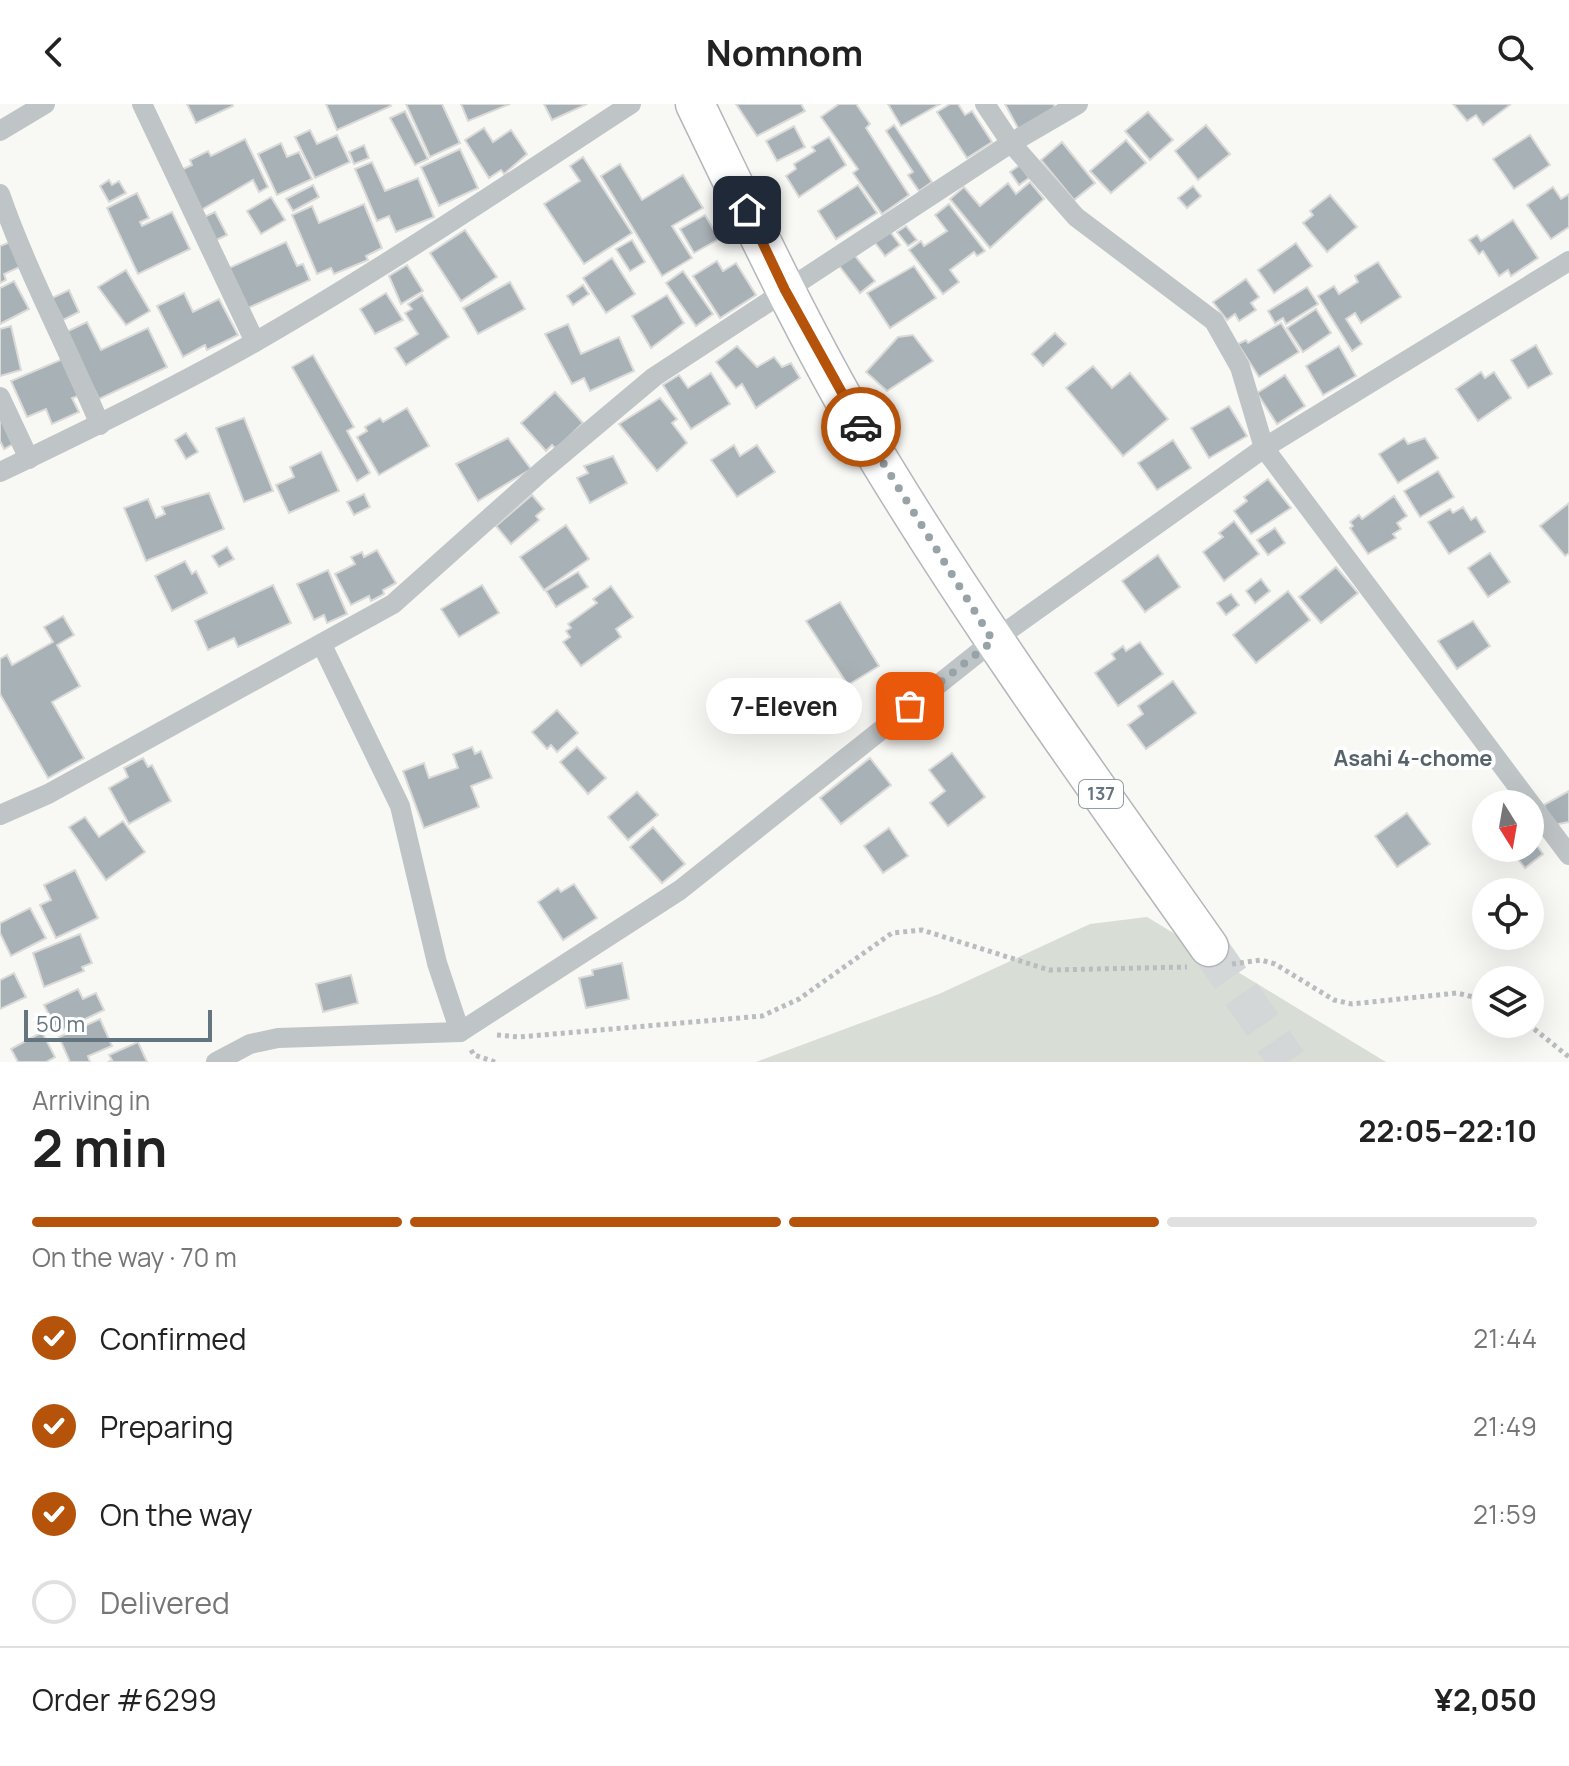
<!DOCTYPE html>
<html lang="en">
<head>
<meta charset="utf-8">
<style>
	:root { --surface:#fff; --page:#f6f6f6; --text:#222; --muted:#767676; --line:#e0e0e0; --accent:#b45309 }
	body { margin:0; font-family:Manrope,sans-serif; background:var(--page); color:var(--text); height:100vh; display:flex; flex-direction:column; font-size:30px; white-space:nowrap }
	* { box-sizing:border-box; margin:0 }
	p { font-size:26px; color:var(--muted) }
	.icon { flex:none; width:44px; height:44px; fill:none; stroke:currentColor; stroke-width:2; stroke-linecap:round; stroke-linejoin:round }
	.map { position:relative; height:958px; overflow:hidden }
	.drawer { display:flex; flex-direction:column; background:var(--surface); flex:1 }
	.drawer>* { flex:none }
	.needle { width:52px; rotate:169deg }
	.buttons { position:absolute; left:1472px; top:686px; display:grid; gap:16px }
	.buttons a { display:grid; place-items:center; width:72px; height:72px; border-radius:50%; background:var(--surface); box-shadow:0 8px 32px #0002; font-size:40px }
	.scale { position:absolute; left:24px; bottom:20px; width:188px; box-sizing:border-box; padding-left:8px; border:4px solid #64757f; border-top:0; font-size:22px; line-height:28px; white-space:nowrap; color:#64757f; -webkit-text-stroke:6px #fff; paint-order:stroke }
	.pin { position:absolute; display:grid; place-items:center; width:68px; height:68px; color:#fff; margin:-34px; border-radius:16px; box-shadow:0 4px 12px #0006 }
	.courier { position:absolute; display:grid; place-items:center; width:80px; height:80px; margin:-40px; border:6px solid #b45309; border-radius:50%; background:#fff; color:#222; box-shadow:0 2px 10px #0007 }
	.bubble { position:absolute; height:56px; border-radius:28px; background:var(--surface); box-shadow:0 8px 32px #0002; font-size:26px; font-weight:700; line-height:56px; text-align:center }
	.overview em { font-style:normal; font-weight:700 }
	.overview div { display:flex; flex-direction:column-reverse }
	.overview { display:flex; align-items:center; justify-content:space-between; height:136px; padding:0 32px }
	h1 { font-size:52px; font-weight:700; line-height:60px }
	.bar { display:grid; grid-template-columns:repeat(4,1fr); gap:12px 8px; align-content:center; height:96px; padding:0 32px }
	.bar i { height:10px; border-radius:6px; background:var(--line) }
	.bar .selected { background:var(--accent) }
	.bar p { grid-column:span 4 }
	.line { display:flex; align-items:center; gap:20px; padding:0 32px; border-top:2px solid var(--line) }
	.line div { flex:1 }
	ol { padding:0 32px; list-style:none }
	li { display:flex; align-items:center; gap:24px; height:88px }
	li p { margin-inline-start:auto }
	li .icon { padding:8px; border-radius:50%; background:var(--accent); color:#fff; stroke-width:4 }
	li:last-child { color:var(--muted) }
	li i { width:44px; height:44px; border:4px solid var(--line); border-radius:50% }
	header { display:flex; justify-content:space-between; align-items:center; height:104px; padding:0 32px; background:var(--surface); font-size:36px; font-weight:700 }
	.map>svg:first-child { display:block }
	.green { fill:#d8ddd5 }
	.building { fill:#a8b1b6; stroke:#dadad8; stroke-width:2 }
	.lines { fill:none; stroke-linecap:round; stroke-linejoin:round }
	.highway-tunnel { stroke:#d3d7d8; stroke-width:38; stroke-dasharray:38 19; stroke-linecap:butt }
	.highway-casing { stroke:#b3b7ba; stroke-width:41 }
	.path { stroke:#babdbf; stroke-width:5; stroke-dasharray:4 4; stroke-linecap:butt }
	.street { stroke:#bfc4c7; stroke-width:20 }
	.highway { stroke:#fff; stroke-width:38 }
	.done { stroke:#98a3a8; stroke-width:8; stroke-dasharray:0 14.4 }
	.route { stroke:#b45309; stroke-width:10 }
	.labels { text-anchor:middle; stroke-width:8; stroke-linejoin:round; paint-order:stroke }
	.shield { fill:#fff; stroke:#929ea5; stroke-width:2 }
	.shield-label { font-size:18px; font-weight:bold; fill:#64757f }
	.neighbourhood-label { font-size:22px; font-weight:bold; fill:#56636b; stroke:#fff }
</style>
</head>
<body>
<header><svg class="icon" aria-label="back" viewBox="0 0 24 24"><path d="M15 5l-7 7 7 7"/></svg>Nomnom<svg class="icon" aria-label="search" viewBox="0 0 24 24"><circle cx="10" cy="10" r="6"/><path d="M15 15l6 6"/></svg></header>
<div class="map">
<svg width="1569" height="958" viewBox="0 0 1569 958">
	<rect width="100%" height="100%" fill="#f8f8f5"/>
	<path class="green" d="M1147 813 1386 958H756L939 890 1090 820Z"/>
	<g class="building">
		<path d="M187 0H232L233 2 196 19Z"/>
		<path d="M326 0H389L391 2 337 26Z"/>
		<path d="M406 0H442L460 39 430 53Z"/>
		<path d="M461 0H510L468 17Z"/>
		<path d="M544 0H587L552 16Z"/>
		<path d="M736 0H801L805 7 757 32Z"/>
		<path d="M839 0H856L870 20 866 24 909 91 882 110 853 69 858 65 821 13Z"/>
		<path d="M888 0H940L901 22Z"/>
		<path d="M950 0H958L965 11 972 7 992 38 967 54 937 8Z"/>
		<path d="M1005 0H1053L1055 3 1019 26Z"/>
		<path d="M1453 0H1509L1510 1 1483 21 1476 11 1467 17Z"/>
		<path d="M405 7 428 55 415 61 390 14Z"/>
		<path d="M1148 8 1173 36 1150 56 1125 27Z"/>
		<path d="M894 21 932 78 919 87 908 71 913 68 886 27Z"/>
		<path d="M1206 21 1230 50 1198 76 1175 47Z"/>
		<path d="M794 22 805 43 777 57 766 37Z"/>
		<path d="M484 24 493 38 511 26 527 50 504 70 501 66 489 74 465 36Z"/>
		<path d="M310 26 317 40 337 31 350 58 315 74 295 33Z"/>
		<path d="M1530 31 1550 61 1514 85 1493 55Z"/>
		<path d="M829 33 846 61 799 93 786 72 796 65 794 60 815 47 812 43Z"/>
		<path d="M245 35 268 83 259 88 253 76 201 106 181 66 192 61 190 56 208 47 211 52Z"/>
		<path d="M1126 36 1146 59 1111 89 1090 67Z"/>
		<path d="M1062 38 1095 79 1074 96 1041 56Z"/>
		<path d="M281 39 287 53 299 48 312 75 277 91 258 50Z"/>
		<path d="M364 41 369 54 354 60 349 48Z"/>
		<path d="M460 45 478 84 439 102 421 63Z"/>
		<path d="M583 53 632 129 584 160 544 100 580 77 570 62Z"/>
		<path d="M372 58 385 87 418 74 434 113 396 128 389 112 377 117 355 65Z"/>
		<path d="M620 60 642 96 683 71 703 104 672 122 692 154 662 172 601 72Z"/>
		<path d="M1020 61 1029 74 1019 81 1010 68Z"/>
		<path d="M109 76 112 81 119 77 126 89 109 98 100 82Z"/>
		<path d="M1030 78 1044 95 990 144 950 95 964 83 980 102 1008 79 1016 90Z"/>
		<path d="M313 81 319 93 293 107 286 95Z"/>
		<path d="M858 81 877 109 836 135 818 107Z"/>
		<path d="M1193 82 1201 92 1187 104 1178 94Z"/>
		<path d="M1553 83 1561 95 1569 90V123L1551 135 1527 101Z"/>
		<path d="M137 89 149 114 140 118 142 122 172 108 190 145 138 170 107 104Z"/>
		<path d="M1330 91 1357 123 1327 148 1303 119 1313 111 1310 107Z"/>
		<path d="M271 93 285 116 261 130 247 107Z"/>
		<path d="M364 100 382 144 366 152 368 156 334 170 331 164 317 170 292 111 312 102 319 119Z"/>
		<path d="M949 100 985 147 977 152 974 148 950 166 959 178 943 190 909 146 921 137 924 142 947 127 935 111Z"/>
		<path d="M215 108 227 131 214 137 202 114Z"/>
		<path d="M705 111 719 135 694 149 680 125Z"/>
		<path d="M1513 116 1538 154 1511 172 1508 166 1499 172 1483 147 1479 150 1469 136 1477 131 1481 137Z"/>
		<path d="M906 122 917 136 908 142 897 128Z"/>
		<path d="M888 125 900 141 885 152 873 136Z"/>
		<path d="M465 126 497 173 461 197 430 149Z"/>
		<path d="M632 136 645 158 630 167 616 145Z"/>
		<path d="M13 137 24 161 4 170 6 176 0 179V142Z"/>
		<path d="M286 138 297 162 303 160 310 176 246 205 227 165Z"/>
		<path d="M1296 139 1312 162 1274 189 1258 166Z"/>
		<path d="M852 148 875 177 860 189 837 159Z"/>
		<path d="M612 154 635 190 606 209 583 174Z"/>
		<path d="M717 157 723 167 736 159 756 191 720 214 693 172Z"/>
		<path d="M1378 158 1401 193 1361 219 1355 209 1346 215 1362 240 1352 247 1318 192 1334 182 1339 190 1358 178 1355 172Z"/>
		<path d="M407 161 423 187 401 200 389 172Z"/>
		<path d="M914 162 936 194 890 224 867 189Z"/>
		<path d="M126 166 150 207 126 221 98 183Z"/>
		<path d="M683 167 713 210 696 222 666 179Z"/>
		<path d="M1246 175 1259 193 1251 199 1256 206 1239 217 1235 210 1227 216 1213 198Z"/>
		<path d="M14 177 29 205 0 220V184Z"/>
		<path d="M510 178 525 205 478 230 463 204Z"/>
		<path d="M583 181 589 190 573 201 567 192Z"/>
		<path d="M1307 183 1318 200 1286 220 1283 214 1275 219 1268 207Z"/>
		<path d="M69 186 79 208 63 216 52 194Z"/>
		<path d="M184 189 193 208 219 195 238 231 207 246 205 241 183 253 157 202Z"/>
		<path d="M386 189 403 216 375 230 360 205Z"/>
		<path d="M422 191 449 233 406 261 395 244 418 230 405 209 412 205 408 200Z"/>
		<path d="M667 191 684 219 651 244 632 212Z"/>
		<path d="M1316 205 1331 229 1303 248 1287 224Z"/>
		<path d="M87 218 101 246 148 224 167 263 99 295 66 228Z"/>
		<path d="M1281 219 1299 248 1259 273 1238 240 1246 236 1248 239Z"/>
		<path d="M568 220 581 250 619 233 634 267 590 287 584 274 572 280 545 230Z"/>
		<path d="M11 222 21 266 0 272V225Z"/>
		<path d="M1055 229 1066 240 1043 262 1032 250Z"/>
		<path d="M913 231 933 257 887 287 866 268 898 233Z"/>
		<path d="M1536 241 1552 270 1528 284 1511 256Z"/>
		<path d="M737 242 757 263 774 253 782 263 791 259 800 274 756 304 742 280 736 284 716 258Z"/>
		<path d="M1339 242 1356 272 1323 291 1306 262Z"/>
		<path d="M313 251 354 323 347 327 370 369 357 377 292 263Z"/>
		<path d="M65 254 81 291 72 294 79 308 52 320 46 305 27 313 11 277Z"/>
		<path d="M1093 262 1112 284 1130 269 1168 315 1123 352 1066 284Z"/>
		<path d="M1481 268 1485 274 1494 268 1511 294 1478 317 1456 285Z"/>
		<path d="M711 269 730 300 691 325 663 281 679 271 688 284Z"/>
		<path d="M1285 271 1305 302 1277 320 1257 289Z"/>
		<path d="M555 288 583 319 556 345 552 341 546 347 521 319Z"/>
		<path d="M660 294 677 315 672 319 687 339 657 367 619 320Z"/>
		<path d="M1229 302 1247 332 1209 354 1191 324Z"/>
		<path d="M407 304 429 342 379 371 357 333 367 327 365 323 380 314 383 318Z"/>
		<path d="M0 313 13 340 4 345 0 337Z"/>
		<path d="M244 314 273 387 244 398 216 324Z"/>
		<path d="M186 329 198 348 186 355 175 336Z"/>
		<path d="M508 334 531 365 478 397 456 360Z"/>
		<path d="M1404 334 1408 340 1425 334 1438 354 1398 379 1379 350Z"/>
		<path d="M1173 336 1191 364 1157 386 1138 359Z"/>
		<path d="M734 341 740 352 757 341 775 368 737 393 711 356Z"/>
		<path d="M321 348 339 387 289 409 276 381 294 373 290 363Z"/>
		<path d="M613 352 627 379 590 399 577 374 588 369 584 362Z"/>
		<path d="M1438 367 1454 393 1420 413 1404 387Z"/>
		<path d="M1268 375 1291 404 1251 430 1234 407 1247 397 1244 393Z"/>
		<path d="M209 389 224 425 146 457 124 404 148 395 156 414 165 410 162 403Z"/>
		<path d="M364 390 370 403 354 411 347 398Z"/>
		<path d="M532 391 544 405 536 412 539 416 511 440 496 422Z"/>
		<path d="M1394 392 1407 412 1397 419 1401 425 1393 430 1396 434 1368 450 1350 424 1353 422 1350 418 1359 411 1362 415Z"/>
		<path d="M1569 399V449L1565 452 1540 422Z"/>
		<path d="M1463 403 1471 416 1476 413 1485 428 1449 450 1428 418 1450 405 1453 409Z"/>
		<path d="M1234 417 1259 450 1224 477 1203 448 1223 433 1219 429Z"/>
		<path d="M566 421 589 455 544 486 520 453Z"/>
		<path d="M1275 424 1285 439 1268 451 1257 436Z"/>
		<path d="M227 443 234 455 219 463 212 452Z"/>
		<path d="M377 446 396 479 383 486 384 490 371 497 369 492 351 501 335 470 355 460 351 453 362 448 364 453Z"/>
		<path d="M1490 449 1510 478 1488 493 1468 464Z"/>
		<path d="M1158 451 1180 483 1145 508 1122 477Z"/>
		<path d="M185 457 192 470 196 467 207 489 172 507 155 472Z"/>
		<path d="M1336 463 1358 489 1321 519 1299 493Z"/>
		<path d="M328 466 347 510 327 519 324 511 314 516 297 480Z"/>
		<path d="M578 468 588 483 556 503 546 487Z"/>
		<path d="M1261 475 1270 487 1255 499 1246 487Z"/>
		<path d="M273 481 291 519 238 543 234 534 208 546 195 517Z"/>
		<path d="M482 481 499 509 459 533 441 505Z"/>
		<path d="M611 482 633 513 616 525 621 533 581 562 563 538 570 533 566 527 571 524 568 520 597 499 593 495Z"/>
		<path d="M1288 487 1310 516 1256 559 1233 531Z"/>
		<path d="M1231 490 1239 501 1226 511 1217 499Z"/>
		<path d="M840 498 879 562 848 581 806 517Z"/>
		<path d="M63 512 74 531 57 541 80 582 52 598 84 654 48 674 0 590V555L7 551 12 561 53 538 44 523Z"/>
		<path d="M1473 517 1490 542 1457 565 1438 537Z"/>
		<path d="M1140 538 1163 570 1118 602 1095 569 1115 555 1112 550 1123 542 1126 547Z"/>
		<path d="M1173 577 1196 609 1146 645 1128 621 1143 610 1138 602Z"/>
		<path d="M557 606 578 629 557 648 551 641 547 645 532 628Z"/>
		<path d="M472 643 475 650 481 647 492 674 471 682 479 703 424 724 403 667 424 659 429 674 458 664 453 650Z"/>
		<path d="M577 643 606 674 588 690 560 658Z"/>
		<path d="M952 649 985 693 948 722 930 699 945 687 929 666Z"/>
		<path d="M143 654 148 663 152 661 171 697 129 720 109 684 128 673 124 664Z"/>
		<path d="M870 654 891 681 841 720 820 694Z"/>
		<path d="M1569 687V718L1553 721 1544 701Z"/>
		<path d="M637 688 658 711 628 736 608 713Z"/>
		<path d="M1407 709 1430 740 1397 763 1375 732Z"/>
		<path d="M85 713 99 733 123 717 145 748 106 776 69 723Z"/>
		<path d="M653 723 685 760 662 779 630 743Z"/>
		<path d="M889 724 908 752 883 769 864 742Z"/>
		<path d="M1533 736 1543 750 1525 764 1514 750 1522 744H1530Z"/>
		<path d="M75 766 98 814 56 834 40 801 51 796 44 781Z"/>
		<path d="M574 780 597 814 563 836 538 798 558 784 561 788Z"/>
		<path d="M30 804 46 834 11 852 0 829V819Z"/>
		<path d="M80 830 92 859 82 863 84 867 44 883 33 849Z"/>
		<path d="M622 859 629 895 586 904 579 874 593 871 592 866Z"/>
		<path d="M14 869 26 893 0 905V876Z"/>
		<path d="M351 871 358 899 323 908 316 880Z"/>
		<path d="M78 885 83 895 96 889 104 906 58 928 44 901Z"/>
		<path d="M100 915 112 942 88 952 90 958H70L59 933Z"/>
		<path d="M42 928 55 953 46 958H18L11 945Z"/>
		<path d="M138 938 147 958H108L112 956 109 951Z"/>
	</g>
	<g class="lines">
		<path class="highway-tunnel" d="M1209 843 1288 958"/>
		<g class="highway-casing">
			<path id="highway" d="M695 0C754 122 811 245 882 361 983 527 1097 684 1209 843"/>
		</g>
		<g class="path">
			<path d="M1232 860 1261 856 1275 860 1334 896 1352 900 1457 889 1486 896"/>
			<path d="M1528 920 1569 953"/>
			<path d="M497 931 519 933 762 912 799 895 892 829 922 826 1049 866 1187 863"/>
			<path d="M471 946 474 951 495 958"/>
		</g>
		<g class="street">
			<path d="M142 0 255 238"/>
			<path d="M985 0 1011 39 1076 113 1214 217 1240 263 1264 344 1569 751"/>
			<path d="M0 27 45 0"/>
			<path d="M0 90C27 168 68 244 100 321"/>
			<path d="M0 293 29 355"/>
			<path d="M0 368C86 327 172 285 255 238 384 164 507 81 631 0"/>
			<path d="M322 541 400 702 437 859 460 928"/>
			<path d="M0 711 48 690 393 500 542 367 654 273 1011 39 1078 0"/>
			<path d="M216 958 250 940 278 934 460 928 680 786 993 537 1264 344 1569 157"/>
		</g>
		<use href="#highway" class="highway"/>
	</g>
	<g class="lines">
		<path class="done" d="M861 323 993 537 910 602"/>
		<path class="route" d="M747 106 785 186 861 323"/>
	</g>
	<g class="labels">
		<rect class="shield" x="1079" y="676" width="44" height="28" rx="6"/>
		<g class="shield-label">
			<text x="1101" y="696">137</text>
		</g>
		<g class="neighbourhood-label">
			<text x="1413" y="662">Asahi 4-chome</text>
		</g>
	</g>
</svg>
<div class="buttons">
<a><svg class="needle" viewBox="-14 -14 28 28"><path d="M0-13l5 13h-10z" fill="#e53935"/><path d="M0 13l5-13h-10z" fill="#767676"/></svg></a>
<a><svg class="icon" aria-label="locate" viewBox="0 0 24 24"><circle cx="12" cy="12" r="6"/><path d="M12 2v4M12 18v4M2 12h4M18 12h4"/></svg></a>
<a><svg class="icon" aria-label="layers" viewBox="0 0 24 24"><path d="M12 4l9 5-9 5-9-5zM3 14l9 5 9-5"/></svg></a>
</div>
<div class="scale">50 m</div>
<div class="pin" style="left:910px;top:602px;background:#ea580c"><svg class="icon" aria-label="bag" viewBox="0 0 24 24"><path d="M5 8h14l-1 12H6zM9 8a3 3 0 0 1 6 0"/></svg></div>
<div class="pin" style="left:747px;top:106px;background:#1f2937"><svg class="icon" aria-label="home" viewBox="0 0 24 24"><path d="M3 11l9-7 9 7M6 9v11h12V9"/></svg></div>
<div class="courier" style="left:861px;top:323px"><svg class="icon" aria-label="car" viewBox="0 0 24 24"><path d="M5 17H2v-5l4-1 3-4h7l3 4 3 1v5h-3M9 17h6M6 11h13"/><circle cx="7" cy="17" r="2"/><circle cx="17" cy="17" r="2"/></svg></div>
<div class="bubble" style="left:706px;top:574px;width:156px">7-Eleven</div>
</div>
<section class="drawer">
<div class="overview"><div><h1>2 min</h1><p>Arriving in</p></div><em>22:05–22:10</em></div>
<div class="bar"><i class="selected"></i><i class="selected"></i><i class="selected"></i><i></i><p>On the way · 70 m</p></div>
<ol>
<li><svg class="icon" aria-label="check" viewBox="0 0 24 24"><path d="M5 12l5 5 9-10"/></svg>Confirmed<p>21:44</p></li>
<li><svg class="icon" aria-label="check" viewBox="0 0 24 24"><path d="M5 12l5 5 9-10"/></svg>Preparing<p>21:49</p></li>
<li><svg class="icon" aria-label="check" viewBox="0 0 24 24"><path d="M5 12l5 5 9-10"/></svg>On the way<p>21:59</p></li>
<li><i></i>Delivered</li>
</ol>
<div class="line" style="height:104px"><div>Order #6299</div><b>¥2,050</b></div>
</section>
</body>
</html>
